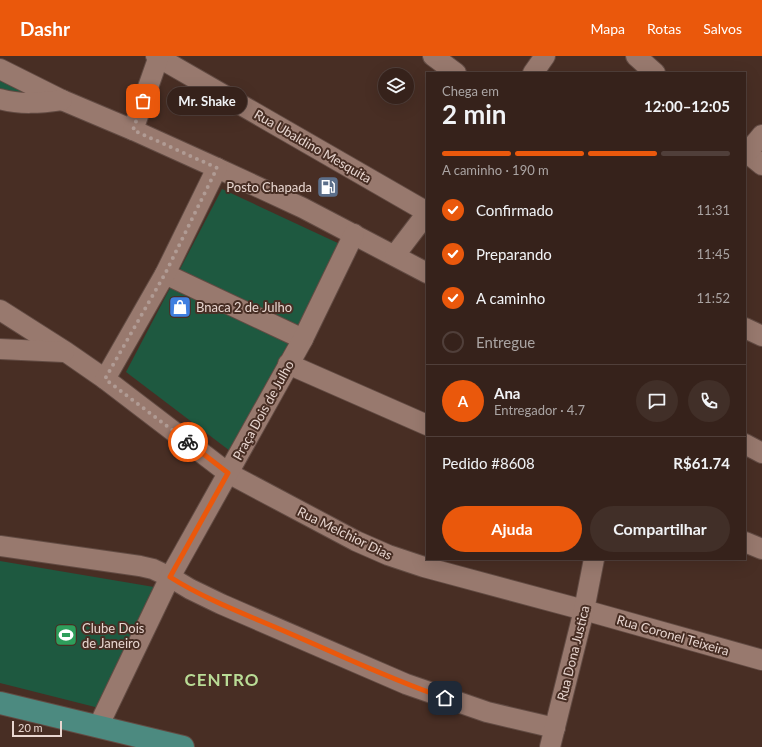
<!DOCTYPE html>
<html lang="pt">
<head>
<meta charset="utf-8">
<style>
	:root { --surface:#36221b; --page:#412f28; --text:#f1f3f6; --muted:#aaa4a3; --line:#503f3a; --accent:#ea580c }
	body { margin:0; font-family:Lato,sans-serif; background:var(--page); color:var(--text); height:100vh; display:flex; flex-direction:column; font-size:15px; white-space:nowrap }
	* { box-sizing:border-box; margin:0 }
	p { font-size:13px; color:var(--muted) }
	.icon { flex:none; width:22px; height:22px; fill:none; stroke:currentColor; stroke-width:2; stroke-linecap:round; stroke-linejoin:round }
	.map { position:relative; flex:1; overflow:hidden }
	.panel { position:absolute; left:426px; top:16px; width:320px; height:488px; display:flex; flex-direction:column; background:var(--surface); border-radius:0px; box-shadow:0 4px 16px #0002,0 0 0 1px var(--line) }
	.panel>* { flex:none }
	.fabs { position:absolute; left:378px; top:12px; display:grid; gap:8px }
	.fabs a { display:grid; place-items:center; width:36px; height:36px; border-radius:50%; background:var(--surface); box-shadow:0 4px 16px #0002,0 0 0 1px var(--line); font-size:20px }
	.scale { position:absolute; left:12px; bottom:10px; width:50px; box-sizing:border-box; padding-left:4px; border:2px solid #e8d6d0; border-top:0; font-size:11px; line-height:14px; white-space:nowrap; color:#e8d6d0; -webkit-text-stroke:3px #482e24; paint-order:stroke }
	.pin { position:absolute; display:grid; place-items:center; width:34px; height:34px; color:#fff; margin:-17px; border-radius:8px; box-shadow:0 2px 6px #0006 }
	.courier { position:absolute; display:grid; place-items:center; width:40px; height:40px; margin:-20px; border:3px solid #ea580c; border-radius:50%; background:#fff; color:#222; box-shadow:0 1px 5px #0007 }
	.bubble { position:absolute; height:28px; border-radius:14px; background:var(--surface); box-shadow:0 4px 16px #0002,0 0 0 1px var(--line); font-size:13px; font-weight:700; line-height:28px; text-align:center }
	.head em { font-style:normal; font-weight:700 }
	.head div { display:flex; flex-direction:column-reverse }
	.head { display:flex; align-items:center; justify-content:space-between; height:68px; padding:0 16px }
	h1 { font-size:26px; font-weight:700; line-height:30px }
	.bar { display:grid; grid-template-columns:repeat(4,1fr); gap:6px 4px; align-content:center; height:48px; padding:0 16px }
	.bar i { height:5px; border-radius:3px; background:var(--line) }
	.bar .current { background:var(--accent) }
	.bar p { grid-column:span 4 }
	.line { display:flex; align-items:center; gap:10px; padding:0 16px; border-top:1px solid var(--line) }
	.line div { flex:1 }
	.round { display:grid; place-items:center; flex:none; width:42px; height:42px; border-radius:21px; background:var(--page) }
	ol { padding:0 16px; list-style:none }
	li { display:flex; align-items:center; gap:12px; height:44px }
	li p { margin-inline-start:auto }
	li .icon { padding:4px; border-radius:50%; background:var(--accent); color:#fff; stroke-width:4 }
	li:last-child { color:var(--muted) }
	li i { width:22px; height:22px; border:2px solid var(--line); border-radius:50% }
	.cta { display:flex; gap:8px; margin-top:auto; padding:8px 16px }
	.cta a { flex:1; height:46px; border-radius:24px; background:var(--accent); color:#fff; font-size:16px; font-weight:700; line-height:46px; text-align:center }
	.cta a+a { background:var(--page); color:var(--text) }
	header { display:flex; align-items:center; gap:24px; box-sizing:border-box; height:56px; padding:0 20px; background:var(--accent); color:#fff }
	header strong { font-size:19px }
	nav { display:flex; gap:22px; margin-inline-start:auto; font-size:14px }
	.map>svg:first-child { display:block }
	.green { fill:#1e5940 }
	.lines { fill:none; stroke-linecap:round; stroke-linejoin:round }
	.minor-casing { stroke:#624b43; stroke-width:22 }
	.major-casing { stroke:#624b43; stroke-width:24 }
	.minor { stroke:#98796e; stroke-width:20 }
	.major { stroke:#4c8a80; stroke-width:22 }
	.done { stroke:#b09b94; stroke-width:4; stroke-dasharray:0 7.2 }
	.route { stroke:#ea580c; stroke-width:5 }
	.labels { text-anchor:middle; stroke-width:4; stroke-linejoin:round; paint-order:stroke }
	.street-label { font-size:13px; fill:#e8d6d0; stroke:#482e24 }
	.poi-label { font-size:13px; fill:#e8d6d0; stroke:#482e24; text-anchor:start }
	.district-label { font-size:17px; font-weight:bold; letter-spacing:1px; fill:#b9dc96; stroke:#482e24 }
</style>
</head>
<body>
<header>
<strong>Dashr</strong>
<nav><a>Mapa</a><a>Rotas</a><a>Salvos</a></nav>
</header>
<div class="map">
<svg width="762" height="691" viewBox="0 0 762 691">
	<rect width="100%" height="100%" fill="#482e24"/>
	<g class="green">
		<path d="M0 19 26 31 25 41 0 36Z"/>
		<path d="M222 133 342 189 234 398 126 316Z"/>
		<path d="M0 505 154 531 99 652 0 627Z"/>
	</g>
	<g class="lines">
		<g class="minor-casing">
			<g id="minor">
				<path d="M156 0 427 156"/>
				<path d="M433 0 456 17"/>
				<path d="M636 0 655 17"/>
				<path d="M0 13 62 44 133 74 217 112 303 152 427 217"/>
				<path d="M533 17 545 0"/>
				<path d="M0 43C20 49 41 47 62 44"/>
				<path d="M133 74 159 0"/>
				<path d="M745 95 762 109"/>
				<path d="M747 97 762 79"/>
				<path d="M395 199 427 157"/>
				<path d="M165 218 303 283"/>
				<path d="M0 254 66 296 105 323 228 417 356 485 388 499 424 511 584 554 762 604"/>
				<path d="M745 272 762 280"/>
				<path d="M0 293 64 296"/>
				<path d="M288 308 427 369"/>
				<path d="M105 323 165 218 217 112"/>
				<path d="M745 388 762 397"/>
				<path d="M745 486 762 493"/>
				<path d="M0 490 140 510 153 513 170 521 190 533 221 548 406 628 487 656 555 672"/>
				<path d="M98 671 170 521 303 283 354 178"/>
				<path d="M550 691 584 554 594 503"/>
			</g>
		</g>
		<g class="major-casing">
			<path id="major" d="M0 647 183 691"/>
		</g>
		<use href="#minor" class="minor"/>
		<use href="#major" class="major"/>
	</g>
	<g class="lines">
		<path class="done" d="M143 45 133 74 217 112 165 218 105 323 188 386"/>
		<path class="route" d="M188 386 228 417 170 521C208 545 250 560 291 578 342 600 392 624 445 642"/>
	</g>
	<defs>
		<g id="fuel-square" transform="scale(1.15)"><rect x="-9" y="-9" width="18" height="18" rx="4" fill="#5c6f8a" stroke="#482e24"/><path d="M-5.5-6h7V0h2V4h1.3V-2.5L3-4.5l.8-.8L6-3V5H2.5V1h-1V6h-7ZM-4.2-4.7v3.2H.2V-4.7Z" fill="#fff"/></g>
		<g id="shop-square" transform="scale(1.15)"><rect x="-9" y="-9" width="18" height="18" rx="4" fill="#3f7fe0" stroke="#482e24"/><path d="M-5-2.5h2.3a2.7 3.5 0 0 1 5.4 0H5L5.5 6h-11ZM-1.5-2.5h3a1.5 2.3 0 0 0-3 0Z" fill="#fff"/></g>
		<g id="stadium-square" transform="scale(1.15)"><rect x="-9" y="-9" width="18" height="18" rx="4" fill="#2e9e5b" stroke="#482e24"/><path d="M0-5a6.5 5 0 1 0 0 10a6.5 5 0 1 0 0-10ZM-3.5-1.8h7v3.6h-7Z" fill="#fff"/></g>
	</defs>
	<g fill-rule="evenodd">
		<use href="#fuel-square" x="328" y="131"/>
		<use href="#shop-square" x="180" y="251"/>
		<use href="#stadium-square" x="66" y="579"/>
	</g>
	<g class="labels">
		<g class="street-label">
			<text transform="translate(313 90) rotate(30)" y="5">Rua Ubaldino Mesquita</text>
			<text transform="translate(263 354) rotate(-61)" y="5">Praça Dois de Julho</text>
			<text transform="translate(345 477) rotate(26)" y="5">Rua Melchior Dias</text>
			<text transform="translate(673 579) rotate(16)" y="5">Rua Coronel Teixeira</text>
			<text transform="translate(573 597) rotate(-76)" y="5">Rua Dona Justica</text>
		</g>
		<g class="poi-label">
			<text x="312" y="136" text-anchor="end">Posto Chapada</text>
			<text x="196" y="256">Bnaca 2 de Julho</text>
			<text x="82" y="577">Clube Dois<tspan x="82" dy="15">de Janeiro</tspan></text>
		</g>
		<g class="district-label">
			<text x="222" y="630">CENTRO</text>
		</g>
	</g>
</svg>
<div class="fabs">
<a><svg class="icon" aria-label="layers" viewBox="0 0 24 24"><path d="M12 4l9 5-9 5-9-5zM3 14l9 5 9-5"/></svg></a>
</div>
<div class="scale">20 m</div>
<div class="pin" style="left:143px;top:45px;background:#ea580c"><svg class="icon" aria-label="bag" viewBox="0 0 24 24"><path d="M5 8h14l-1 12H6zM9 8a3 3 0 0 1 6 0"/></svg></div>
<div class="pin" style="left:445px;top:642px;background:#1f2937"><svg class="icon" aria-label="home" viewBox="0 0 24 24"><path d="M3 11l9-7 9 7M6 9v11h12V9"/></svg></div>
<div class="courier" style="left:188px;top:386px"><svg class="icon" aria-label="bike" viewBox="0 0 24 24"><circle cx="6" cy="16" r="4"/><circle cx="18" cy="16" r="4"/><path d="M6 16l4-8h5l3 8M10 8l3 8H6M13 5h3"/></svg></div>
<div class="bubble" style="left:167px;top:31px;width:80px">Mr. Shake</div>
<section class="panel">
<div class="head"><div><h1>2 min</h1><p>Chega em</p></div><em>12:00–12:05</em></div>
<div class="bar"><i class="current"></i><i class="current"></i><i class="current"></i><i></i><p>A caminho · 190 m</p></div>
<ol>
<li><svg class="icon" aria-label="check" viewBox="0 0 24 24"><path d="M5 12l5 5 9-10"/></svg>Confirmado<p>11:31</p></li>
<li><svg class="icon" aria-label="check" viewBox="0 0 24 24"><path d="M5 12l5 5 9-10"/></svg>Preparando<p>11:45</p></li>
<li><svg class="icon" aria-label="check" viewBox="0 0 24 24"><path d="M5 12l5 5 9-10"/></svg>A caminho<p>11:52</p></li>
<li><i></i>Entregue</li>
</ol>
<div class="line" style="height:72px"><b class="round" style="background:var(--accent);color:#fff">A</b><div><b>Ana</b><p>Entregador · 4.7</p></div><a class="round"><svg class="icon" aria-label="chat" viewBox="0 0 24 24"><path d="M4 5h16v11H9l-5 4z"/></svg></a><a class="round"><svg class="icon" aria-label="phone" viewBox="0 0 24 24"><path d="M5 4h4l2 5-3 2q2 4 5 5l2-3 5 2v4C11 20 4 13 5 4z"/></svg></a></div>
<div class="line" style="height:52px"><div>Pedido #8608</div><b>R$61.74</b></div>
<div class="cta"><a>Ajuda</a><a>Compartilhar</a></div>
</section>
</div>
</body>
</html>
